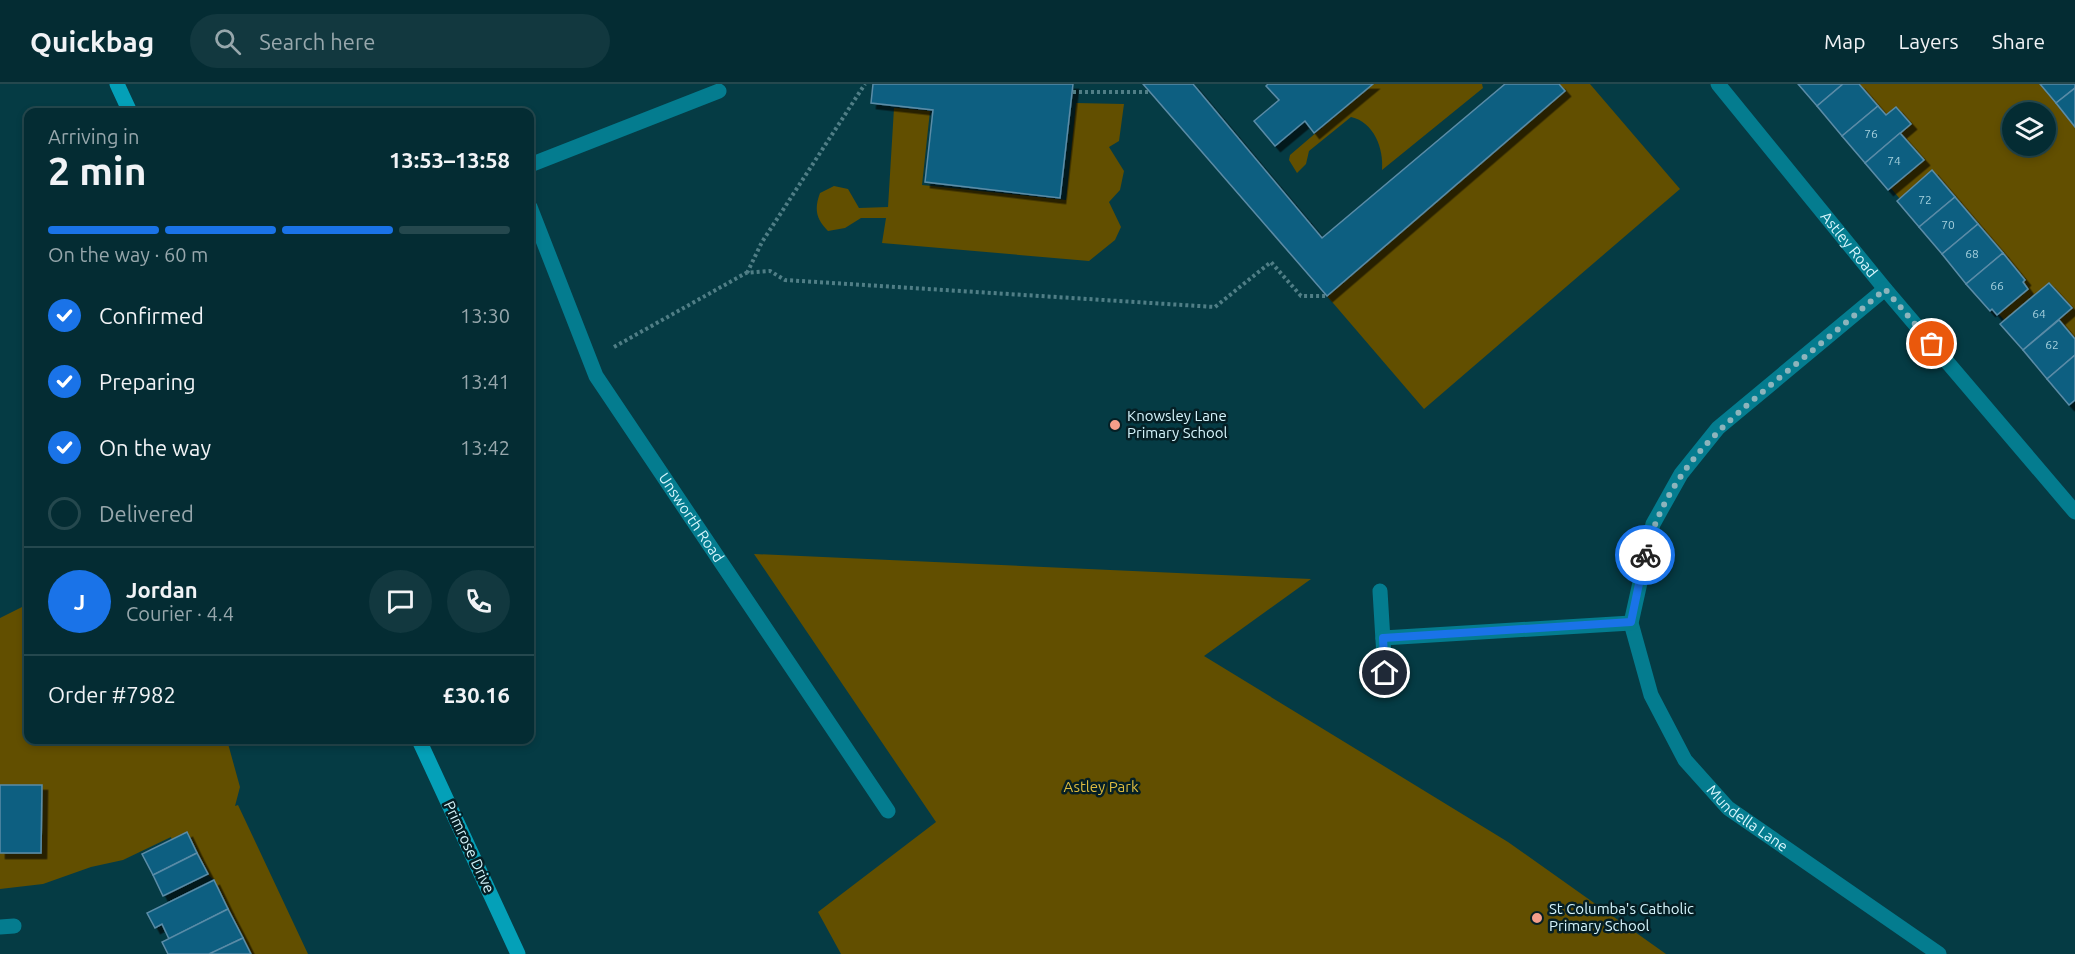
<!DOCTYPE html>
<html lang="en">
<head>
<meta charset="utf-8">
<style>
	:root { --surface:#042c33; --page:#12383f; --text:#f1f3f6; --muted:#97a7ac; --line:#25484e; --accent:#1a73e8 }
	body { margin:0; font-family:Ubuntu,sans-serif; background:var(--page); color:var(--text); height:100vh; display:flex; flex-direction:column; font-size:22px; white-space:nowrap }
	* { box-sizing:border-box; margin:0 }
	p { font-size:20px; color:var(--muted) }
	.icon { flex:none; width:33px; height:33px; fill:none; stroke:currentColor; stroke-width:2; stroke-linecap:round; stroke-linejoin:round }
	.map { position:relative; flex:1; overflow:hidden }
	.side { position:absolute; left:24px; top:24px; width:510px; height:636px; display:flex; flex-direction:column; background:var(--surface); border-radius:12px; box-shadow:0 3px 9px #0003,0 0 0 2px var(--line) }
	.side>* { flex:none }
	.controls { position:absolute; left:2002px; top:18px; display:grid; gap:12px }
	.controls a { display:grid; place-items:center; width:54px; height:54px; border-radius:50%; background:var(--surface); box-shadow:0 3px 9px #0003,0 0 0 2px var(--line); font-size:30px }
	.pin { position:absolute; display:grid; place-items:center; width:51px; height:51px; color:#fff; margin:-26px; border:3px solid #fff; border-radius:50%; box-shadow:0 2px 6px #0007 }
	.courier { position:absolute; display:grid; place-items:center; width:60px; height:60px; margin:-30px; border:4px solid #1a73e8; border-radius:50%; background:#fff; color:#222; box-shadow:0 2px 8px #0007 }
	.overview em { font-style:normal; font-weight:700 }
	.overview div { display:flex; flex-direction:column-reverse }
	.overview { display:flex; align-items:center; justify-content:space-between; height:102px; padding:0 24px }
	h1 { font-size:39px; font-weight:700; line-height:45px }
	.bar { display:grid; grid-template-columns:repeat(4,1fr); gap:9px 6px; align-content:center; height:72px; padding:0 24px }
	.bar i { height:8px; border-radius:4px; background:var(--line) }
	.bar .on { background:var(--accent) }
	.bar p { grid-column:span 4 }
	.line { display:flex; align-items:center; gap:15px; padding:0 24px; border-top:2px solid var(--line) }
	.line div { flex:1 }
	.round { display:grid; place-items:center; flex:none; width:63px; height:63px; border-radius:32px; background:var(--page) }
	ol { padding:0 24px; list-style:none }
	li { display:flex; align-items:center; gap:18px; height:66px }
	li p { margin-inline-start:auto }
	li .icon { padding:6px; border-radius:50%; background:var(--accent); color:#fff; stroke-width:4 }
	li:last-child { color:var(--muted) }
	li i { width:33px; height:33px; border:3px solid var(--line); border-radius:50% }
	header { display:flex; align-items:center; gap:36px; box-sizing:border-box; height:84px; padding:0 30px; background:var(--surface); border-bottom:2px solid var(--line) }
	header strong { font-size:28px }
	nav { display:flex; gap:33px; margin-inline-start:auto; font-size:21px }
	.search { width:420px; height:54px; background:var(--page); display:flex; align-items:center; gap:15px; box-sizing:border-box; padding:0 21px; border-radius:33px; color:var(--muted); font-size:22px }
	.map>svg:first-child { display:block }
	.green { fill:#624f00; fill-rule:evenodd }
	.building { fill:#115f81; stroke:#5a8ca7; stroke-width:1.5; filter:url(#shadow) }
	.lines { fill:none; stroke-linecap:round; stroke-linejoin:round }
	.path { stroke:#507e86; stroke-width:4; stroke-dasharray:3 3; stroke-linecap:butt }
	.lane { stroke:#047c8f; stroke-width:15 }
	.street { stroke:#047c8f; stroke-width:15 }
	.secondary { stroke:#04a0b8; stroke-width:15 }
	.done { stroke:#8db4bc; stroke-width:6; stroke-dasharray:0 10.8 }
	.route { stroke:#1a73e8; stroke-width:8 }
	.poi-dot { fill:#f49e8a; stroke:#051f25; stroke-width:2 }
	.labels { text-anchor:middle; stroke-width:5; stroke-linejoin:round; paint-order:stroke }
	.number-label { font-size:12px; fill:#a5d0dd }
	.street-label { font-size:15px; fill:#d6f5fc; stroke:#051f25 }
	.poi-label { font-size:15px; fill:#d6f5fc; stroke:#051f25; text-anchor:start }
	.park-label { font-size:15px; fill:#debc40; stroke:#051f25 }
</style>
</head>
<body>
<header>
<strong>Quickbag</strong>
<div class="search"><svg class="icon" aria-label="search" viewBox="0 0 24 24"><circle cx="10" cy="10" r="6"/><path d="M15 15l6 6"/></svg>Search here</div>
<nav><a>Map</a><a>Layers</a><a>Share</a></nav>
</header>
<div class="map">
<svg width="2075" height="870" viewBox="0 0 2075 870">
	<defs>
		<filter id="shadow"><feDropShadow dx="5.5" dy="5.5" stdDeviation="0" flood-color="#0009"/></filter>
	</defs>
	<rect width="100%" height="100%" fill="#053b44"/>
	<g class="green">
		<path d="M1373 0H1482L1483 4 1382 86C1384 65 1374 38 1351 33L1309 67 1306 80 1297 89 1289 76 1290 71Z"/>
		<path d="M1559 0H1590L1680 105 1424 325 1327 212 1565 7Z"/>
		<path d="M1859 0H2040L2075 42V255L2059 236 2072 224 2050 199 2005 237 1999 230 2028 205 2023 198 2025 196 1933 87 1900 115 1890 103 1923 75 1900 49 1911 40 1896 23 1886 31ZM2013 28H2046V62H2013Z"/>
		<path d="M1076 19 1124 20 1119 57 1109 63 1124 87 1120 106 1109 118 1121 143 1115 156 1089 177 882 159 886 134H861L845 144 828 147C816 135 814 125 820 109L834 102 848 105 859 124 888 123 894 24 930 27 922 101 1066 116Z"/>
		<path d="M754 470 1311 495 1204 572 1508 758 1666 870H841L818 828 936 738Z"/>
		<path d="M28 520V656H227L240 703 235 722 238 721 308 870H251L214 796 172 759 171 753 123 776 91 783 43 800 0 805V534Z"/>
	</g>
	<g class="building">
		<path d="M873 0H1073L1060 114 925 98 933 26 871 19Z"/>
		<path d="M1143 0H1193L1322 154 1505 0H1559L1565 7 1327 212Z"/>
		<path d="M1268 0H1373L1314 49 1305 37 1275 62 1254 37 1279 16 1266 2Z"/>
		<path d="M1798 0H1843L1817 22Z"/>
		<path d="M1843 0H1859L1878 22 1842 52 1817 22Z"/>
		<path d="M2040 0H2075V4L2056 19Z"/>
		<path d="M2075 4V43L2056 19Z"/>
		<path d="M1878 22 1886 31 1896 23 1911 40 1865 79 1842 52Z"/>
		<path d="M1900 49 1924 76 1888 106 1865 79Z"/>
		<path d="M1932 86 1955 113 1919 143 1897 117Z"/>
		<path d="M1955 113 1978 140 1942 170 1919 143Z"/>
		<path d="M1978 140 2003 169 1966 200 1942 170Z"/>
		<path d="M2003 169 2025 196 2023 198 2028 205 1997 231 1992 225 1990 227 1966 200Z"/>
		<path d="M2049 199 2072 224 2023 266 2000 240Z"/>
		<path d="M2059 236 2075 255V271L2047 295 2023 266Z"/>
		<path d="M2075 271V316L2069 321 2047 295Z"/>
		<path d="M0 701H42L41 769H0Z"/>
		<path d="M187 748 197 769 153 791 142 770Z"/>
		<path d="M197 769 208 790 163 812 153 791Z"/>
		<path d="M214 796 228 825 169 855 162 840 155 844 147 829Z"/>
		<path d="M228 825 243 854 210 870H168L162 858Z"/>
		<path d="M243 854 251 870H209Z"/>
	</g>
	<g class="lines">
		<g class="path">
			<path d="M1073 8H1149"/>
			<path d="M747 189 762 158 865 0"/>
			<path d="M614 263 746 189 770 187 785 196 1215 223 1271 178 1301 212H1327"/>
		</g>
		<path class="lane" d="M0 843 14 842"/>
		<g class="street">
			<path id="s1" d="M1718 0 1885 205 2075 428"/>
			<path d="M530 81 719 7"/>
			<path id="s2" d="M530 123 596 292 888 727"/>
			<path id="s3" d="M1885 205 1718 344 1681 390 1653 440 1631 539 1651 611 1685 676 1728 724 1939 870"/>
			<path d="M1380 507 1385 589"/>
			<path d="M1383 554 1631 539"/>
		</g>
		<g class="secondary">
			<path d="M117 0 130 28"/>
			<path d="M419 656 518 870"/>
		</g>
	</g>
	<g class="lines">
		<path class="done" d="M1645 471C1668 386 1719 344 1784 290 1818 262 1852 234 1885 205L1932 260"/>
		<path class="route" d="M1385 589 1383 554 1631 538 1645 471"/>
	</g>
	<g class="poi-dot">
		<circle cx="1115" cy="341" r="6"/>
		<circle cx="1537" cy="834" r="6"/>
	</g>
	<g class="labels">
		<g class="number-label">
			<text x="1871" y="54">76</text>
			<text x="1894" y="81">74</text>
			<text x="1925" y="120">72</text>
			<text x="1948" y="145">70</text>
			<text x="1972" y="174">68</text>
			<text x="1997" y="206">66</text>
			<text x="2039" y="234">64</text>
			<text x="2052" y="265">62</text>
		</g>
		<g class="street-label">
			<text dy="5" stroke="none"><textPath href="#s1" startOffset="207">Astley Road</textPath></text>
			<text dy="5" stroke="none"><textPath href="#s2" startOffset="352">Unsworth Road</textPath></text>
			<text dy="5" stroke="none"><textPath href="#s3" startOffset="669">Mundella Lane</textPath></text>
			<text transform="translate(469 763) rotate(65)" y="5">Primrose Drive</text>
		</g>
		<g class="poi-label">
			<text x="1127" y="337">Knowsley Lane<tspan x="1127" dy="17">Primary School</tspan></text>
			<text x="1549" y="830">St Columba's Catholic<tspan x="1549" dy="17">Primary School</tspan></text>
		</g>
		<g class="park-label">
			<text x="1101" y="708">Astley Park</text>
		</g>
	</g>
</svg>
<div class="controls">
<a><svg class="icon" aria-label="layers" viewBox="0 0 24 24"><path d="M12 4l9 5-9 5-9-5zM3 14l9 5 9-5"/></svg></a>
</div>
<div class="pin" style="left:1932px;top:260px;background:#ea580c"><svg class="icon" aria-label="bag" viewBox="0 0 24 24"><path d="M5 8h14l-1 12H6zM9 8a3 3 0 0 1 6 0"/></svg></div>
<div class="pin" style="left:1385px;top:589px;background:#1f2937"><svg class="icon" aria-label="home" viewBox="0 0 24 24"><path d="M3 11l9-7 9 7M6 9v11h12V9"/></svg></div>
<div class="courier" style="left:1645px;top:471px"><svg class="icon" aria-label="bike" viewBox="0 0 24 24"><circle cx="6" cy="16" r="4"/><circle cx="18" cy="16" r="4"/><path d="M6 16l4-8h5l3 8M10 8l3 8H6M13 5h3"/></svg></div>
<section class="side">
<div class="overview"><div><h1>2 min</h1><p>Arriving in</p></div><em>13:53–13:58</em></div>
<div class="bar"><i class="on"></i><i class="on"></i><i class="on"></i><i></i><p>On the way · 60 m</p></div>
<ol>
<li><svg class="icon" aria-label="check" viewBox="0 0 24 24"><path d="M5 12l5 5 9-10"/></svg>Confirmed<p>13:30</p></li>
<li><svg class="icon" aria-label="check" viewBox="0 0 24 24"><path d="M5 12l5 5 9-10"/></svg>Preparing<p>13:41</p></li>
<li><svg class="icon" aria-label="check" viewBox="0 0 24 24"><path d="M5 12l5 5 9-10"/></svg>On the way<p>13:42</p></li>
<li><i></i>Delivered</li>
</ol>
<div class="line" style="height:108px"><b class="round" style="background:var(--accent);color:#fff">J</b><div><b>Jordan</b><p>Courier · 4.4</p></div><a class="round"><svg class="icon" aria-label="chat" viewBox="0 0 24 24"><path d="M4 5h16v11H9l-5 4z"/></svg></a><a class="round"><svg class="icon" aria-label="phone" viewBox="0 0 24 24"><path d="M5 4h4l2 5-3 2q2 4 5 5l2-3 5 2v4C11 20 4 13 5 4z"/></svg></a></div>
<div class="line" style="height:78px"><div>Order #7982</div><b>£30.16</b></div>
</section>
</div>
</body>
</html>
